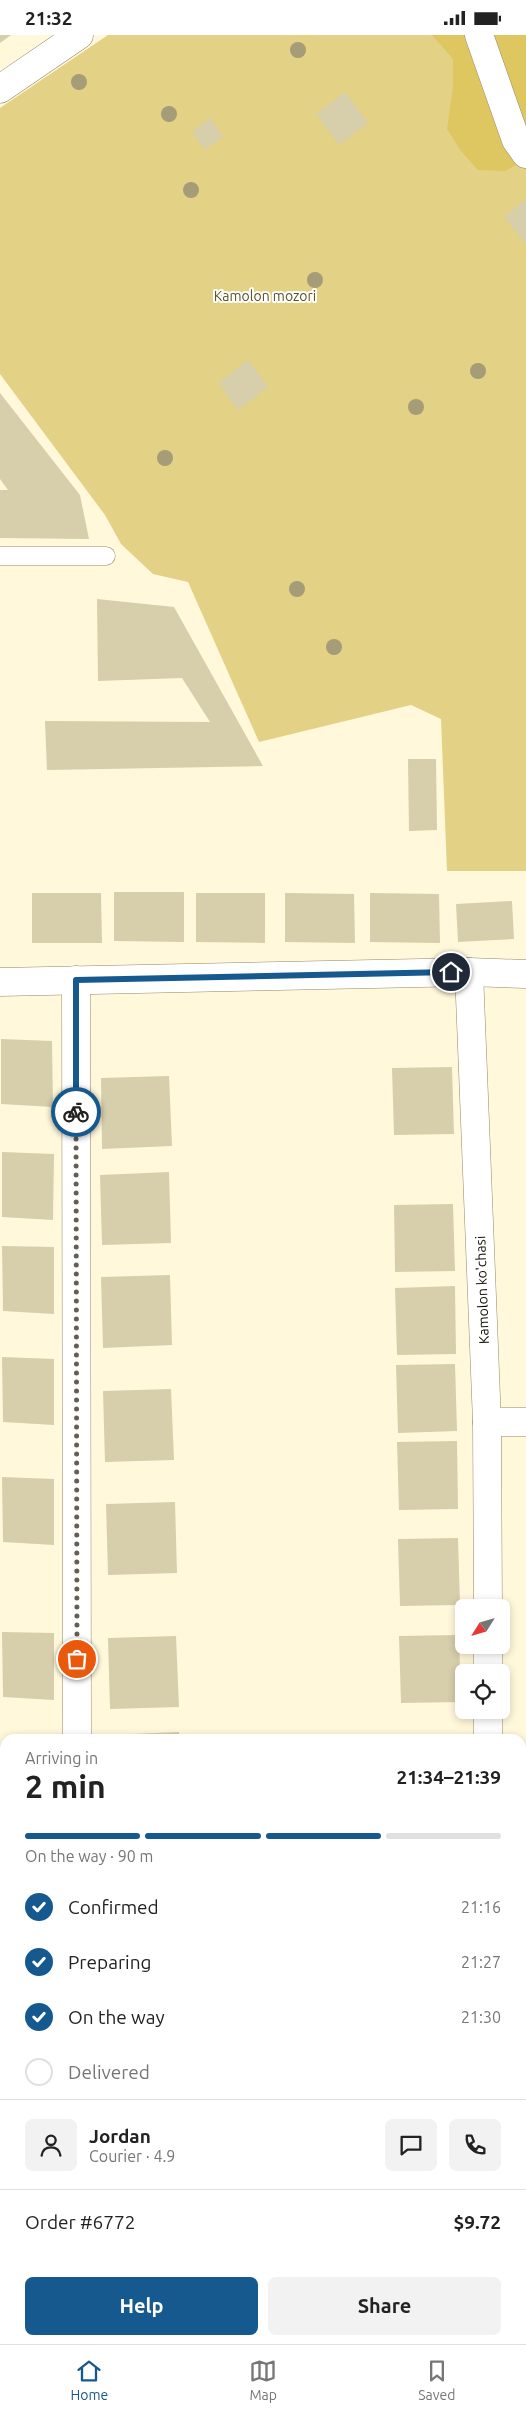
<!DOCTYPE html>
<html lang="en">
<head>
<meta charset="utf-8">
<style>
	:root { --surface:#fff; --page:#f2f2f2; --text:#222; --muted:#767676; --line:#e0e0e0; --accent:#15598e }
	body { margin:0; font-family:Ubuntu,sans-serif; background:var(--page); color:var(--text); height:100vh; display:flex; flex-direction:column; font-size:19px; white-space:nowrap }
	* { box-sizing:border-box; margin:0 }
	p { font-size:16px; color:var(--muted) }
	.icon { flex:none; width:28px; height:28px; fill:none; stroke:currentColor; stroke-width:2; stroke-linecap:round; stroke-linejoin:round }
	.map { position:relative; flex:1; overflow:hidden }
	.panel { position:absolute; left:0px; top:1699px; width:526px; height:611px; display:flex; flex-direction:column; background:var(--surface); border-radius:15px 15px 0 0; box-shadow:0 2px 8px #0003 }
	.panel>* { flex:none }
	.needle { width:32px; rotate:233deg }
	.tools { position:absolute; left:455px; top:1564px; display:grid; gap:10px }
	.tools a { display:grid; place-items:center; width:55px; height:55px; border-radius:8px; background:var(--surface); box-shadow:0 2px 8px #0003; font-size:25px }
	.pin { position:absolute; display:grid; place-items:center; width:42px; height:42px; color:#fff; margin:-21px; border:2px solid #fff; border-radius:50%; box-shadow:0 1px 5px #0007 }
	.courier { position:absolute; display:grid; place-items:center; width:50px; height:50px; margin:-25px; border:4px solid #15598e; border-radius:50%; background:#fff; color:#222; box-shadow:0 1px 6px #0007 }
	.overview em { font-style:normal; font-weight:700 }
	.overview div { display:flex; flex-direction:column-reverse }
	.overview { display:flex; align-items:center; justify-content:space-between; height:85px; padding:0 25px }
	h1 { font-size:32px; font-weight:700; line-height:38px }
	.bar { display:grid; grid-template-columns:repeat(4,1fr); gap:8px 5px; align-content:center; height:60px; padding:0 25px }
	.bar i { height:6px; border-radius:4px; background:var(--line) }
	.bar .active { background:var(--accent) }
	.bar p { grid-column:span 4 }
	.line { display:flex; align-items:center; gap:12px; padding:0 25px; border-top:1px solid var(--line) }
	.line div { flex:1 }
	.round { display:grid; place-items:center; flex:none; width:52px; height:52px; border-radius:8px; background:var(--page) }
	ol { padding:0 25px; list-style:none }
	li { display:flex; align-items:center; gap:15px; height:55px }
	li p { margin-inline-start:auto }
	li .icon { padding:5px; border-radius:50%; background:var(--accent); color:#fff; stroke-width:4 }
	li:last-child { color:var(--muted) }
	li i { width:28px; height:28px; border:2px solid var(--line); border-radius:50% }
	.primary-button { display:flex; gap:10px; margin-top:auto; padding:10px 25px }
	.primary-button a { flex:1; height:58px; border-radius:8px; background:var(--accent); color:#fff; font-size:20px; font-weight:700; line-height:58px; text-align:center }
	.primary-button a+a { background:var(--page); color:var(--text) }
	.status { display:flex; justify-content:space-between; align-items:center; height:35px; padding:0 25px; background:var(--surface); direction:ltr }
	.status svg { height:14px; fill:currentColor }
	.dock { display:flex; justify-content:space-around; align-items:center; height:70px; border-top:1px solid var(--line); background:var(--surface); font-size:14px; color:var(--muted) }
	.dock a { display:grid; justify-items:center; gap:2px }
	.dock .active { color:var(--accent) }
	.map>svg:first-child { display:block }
	.green { fill:#e3d185 }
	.forest { fill:#dec661 }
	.building { fill:#d7ceab }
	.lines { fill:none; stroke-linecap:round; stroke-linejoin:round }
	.service-casing { stroke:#918968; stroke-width:19 }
	.minor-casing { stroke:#918968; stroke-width:29 }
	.service { stroke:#fff; stroke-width:18 }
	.minor { stroke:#fff; stroke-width:28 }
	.tree { fill:#a59c78 }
	.done { stroke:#64604f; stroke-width:5; stroke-dasharray:0 9 }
	.route { stroke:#15598e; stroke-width:6 }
	.labels { text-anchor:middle; stroke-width:4; stroke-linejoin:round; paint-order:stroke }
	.park-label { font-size:14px; fill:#5b5127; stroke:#fff }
	.street-label { font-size:14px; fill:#110e03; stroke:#fff }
</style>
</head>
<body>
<div class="status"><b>21:32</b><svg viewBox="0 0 49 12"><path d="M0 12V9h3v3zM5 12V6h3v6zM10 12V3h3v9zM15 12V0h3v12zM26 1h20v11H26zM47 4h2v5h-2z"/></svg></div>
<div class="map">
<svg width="526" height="2309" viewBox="0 0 526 2309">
	<rect width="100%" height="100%" fill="#fff8db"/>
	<path class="green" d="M108 0H526V836H447L441 684 411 670 259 707 188 547 153 539 121 509 105 480 0 339V73Z"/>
	<path class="forest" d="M432 0H526V124L505 136 478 135 461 116 447 94 453 52V24Z"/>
	<g class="building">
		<path d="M0 0H11L0 8Z"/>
		<path d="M345 57 368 88 339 110 316 79Z"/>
		<path d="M210 83 223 102 205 115 192 97Z"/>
		<path d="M526 164V209L504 182Z"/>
		<path d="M248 325 268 352 238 375 218 348Z"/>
		<path d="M0 358 80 460 89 504 0 503V455H8L0 444Z"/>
		<path d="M97 564 174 572 263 731 47 735 45 686 210 687 182 643 98 646Z"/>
		<path d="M408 724H436L437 795 409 796Z"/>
		<path d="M114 857H184V907L114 906Z"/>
		<path d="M32 858H101L102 908H32Z"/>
		<path d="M196 858H265V908L196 907Z"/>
		<path d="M285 858 354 859 355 908 285 907Z"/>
		<path d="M370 858 439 859 440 908 370 907Z"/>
		<path d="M512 866 514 904 458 907 456 869Z"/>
		<path d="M1 1004 52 1006 53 1072 1 1069Z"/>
		<path d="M452 1032 454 1099 394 1100 392 1033Z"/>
		<path d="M169 1041 172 1111 102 1114 101 1043Z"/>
		<path d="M2 1117 54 1119 53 1185 2 1182Z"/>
		<path d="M169 1137 171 1208 102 1210 100 1140Z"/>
		<path d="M453 1169 455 1236 395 1237 394 1170Z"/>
		<path d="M2 1211 54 1212V1279L3 1276Z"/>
		<path d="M170 1240 172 1310 103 1313 101 1242Z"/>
		<path d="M455 1251 456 1319 397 1320 395 1253Z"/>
		<path d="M2 1322 54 1324V1390L3 1387Z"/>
		<path d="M455 1329 457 1396 398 1398 396 1330Z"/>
		<path d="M171 1354 174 1425 105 1427 103 1356Z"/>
		<path d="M457 1406 458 1474 399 1475 397 1407Z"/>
		<path d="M2 1442 54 1444V1510L3 1507Z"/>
		<path d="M175 1467 177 1538 108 1540 106 1469Z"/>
		<path d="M458 1503 460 1570 400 1571 398 1504Z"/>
		<path d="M2 1597 54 1598V1665L3 1662Z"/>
		<path d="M459 1600 461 1667 401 1668 399 1601Z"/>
		<path d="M176 1601 179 1672 110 1674 108 1603Z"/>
		<path d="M179 1697V1704H111L110 1700Z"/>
		<rect x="2" y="1709" width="3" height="65"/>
		<rect x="0" y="1856" width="5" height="73"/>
	</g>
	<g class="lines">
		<g class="service-casing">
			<path id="service" d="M0 521H106"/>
		</g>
		<g class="minor-casing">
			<g id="minor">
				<path d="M479 0 516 105 526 119"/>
				<path d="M0 54 79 0"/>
				<path d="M469 937 487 1387 488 1572"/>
				<path d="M76 945 77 1704"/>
				<path d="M0 947 469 937 526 939"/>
				<path d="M487 1387H526"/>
				<path d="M488 1610V1638"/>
				<path d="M488 1675V1704"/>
				<path d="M521 1822H526"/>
				<path d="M0 1828H5"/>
				<path d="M521 2261H526"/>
				<path d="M0 2264H5"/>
				<path d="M502 2305V2309"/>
			</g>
		</g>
		<use href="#service" class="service"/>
		<use href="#minor" class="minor"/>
	</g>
	<g class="tree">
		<circle cx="298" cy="15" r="8"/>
		<circle cx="79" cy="47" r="8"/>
		<circle cx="169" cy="79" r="8"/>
		<circle cx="191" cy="155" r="8"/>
		<circle cx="315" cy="245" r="8"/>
		<circle cx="478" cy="336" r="8"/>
		<circle cx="416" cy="372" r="8"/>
		<circle cx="165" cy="423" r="8"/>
		<circle cx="297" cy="554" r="8"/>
		<circle cx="334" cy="612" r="8"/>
	</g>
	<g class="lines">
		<path class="done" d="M76 1077 77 1624"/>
		<path class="route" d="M76 1077V945L451 937"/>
	</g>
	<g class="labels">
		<g class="park-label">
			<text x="265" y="266">Kamolon mozori</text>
		</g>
		<g class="street-label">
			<text transform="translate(482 1255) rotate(-92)" y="5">Kamolon ko'chasi</text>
		</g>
	</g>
</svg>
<div class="tools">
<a><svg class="needle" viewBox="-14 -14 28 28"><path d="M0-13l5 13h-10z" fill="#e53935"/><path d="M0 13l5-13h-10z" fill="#767676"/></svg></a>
<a><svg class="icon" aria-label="locate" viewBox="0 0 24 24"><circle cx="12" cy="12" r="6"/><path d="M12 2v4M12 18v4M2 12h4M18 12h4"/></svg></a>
</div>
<div class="pin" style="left:77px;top:1624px;background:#ea580c"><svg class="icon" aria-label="bag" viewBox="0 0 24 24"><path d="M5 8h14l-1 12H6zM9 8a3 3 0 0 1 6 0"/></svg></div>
<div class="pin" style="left:451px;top:937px;background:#1f2937"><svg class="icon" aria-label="home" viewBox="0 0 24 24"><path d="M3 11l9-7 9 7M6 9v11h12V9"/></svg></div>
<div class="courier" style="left:76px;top:1077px"><svg class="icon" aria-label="bike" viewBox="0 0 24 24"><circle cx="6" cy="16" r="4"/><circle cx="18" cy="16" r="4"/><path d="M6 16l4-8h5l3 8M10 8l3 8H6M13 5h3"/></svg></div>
<section class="panel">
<div class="overview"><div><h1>2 min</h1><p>Arriving in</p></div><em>21:34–21:39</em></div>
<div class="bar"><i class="active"></i><i class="active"></i><i class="active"></i><i></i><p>On the way · 90 m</p></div>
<ol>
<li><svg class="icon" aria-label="check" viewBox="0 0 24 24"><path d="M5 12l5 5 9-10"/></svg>Confirmed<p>21:16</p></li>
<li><svg class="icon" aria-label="check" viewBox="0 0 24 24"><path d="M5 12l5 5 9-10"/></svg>Preparing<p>21:27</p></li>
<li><svg class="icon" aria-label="check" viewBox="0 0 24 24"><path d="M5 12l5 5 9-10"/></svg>On the way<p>21:30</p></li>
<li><i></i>Delivered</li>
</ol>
<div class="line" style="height:90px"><a class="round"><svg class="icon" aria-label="person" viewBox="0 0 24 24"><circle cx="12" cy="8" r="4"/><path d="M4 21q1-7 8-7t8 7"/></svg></a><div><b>Jordan</b><p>Courier · 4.9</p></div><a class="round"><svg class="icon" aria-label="chat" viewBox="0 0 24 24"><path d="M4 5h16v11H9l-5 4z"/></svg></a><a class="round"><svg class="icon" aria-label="phone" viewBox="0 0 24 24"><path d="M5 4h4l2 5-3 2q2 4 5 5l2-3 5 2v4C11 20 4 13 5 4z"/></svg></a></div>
<div class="line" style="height:65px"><div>Order #6772</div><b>$9.72</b></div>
<div class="primary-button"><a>Help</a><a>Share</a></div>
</section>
</div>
<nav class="dock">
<a class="active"><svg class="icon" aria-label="home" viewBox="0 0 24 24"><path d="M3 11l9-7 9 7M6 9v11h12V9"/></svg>Home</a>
<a><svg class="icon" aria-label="map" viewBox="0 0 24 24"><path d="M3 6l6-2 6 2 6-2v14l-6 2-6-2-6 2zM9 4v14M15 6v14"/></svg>Map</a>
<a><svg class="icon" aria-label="saved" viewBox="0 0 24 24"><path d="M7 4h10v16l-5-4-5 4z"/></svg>Saved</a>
</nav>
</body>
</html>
